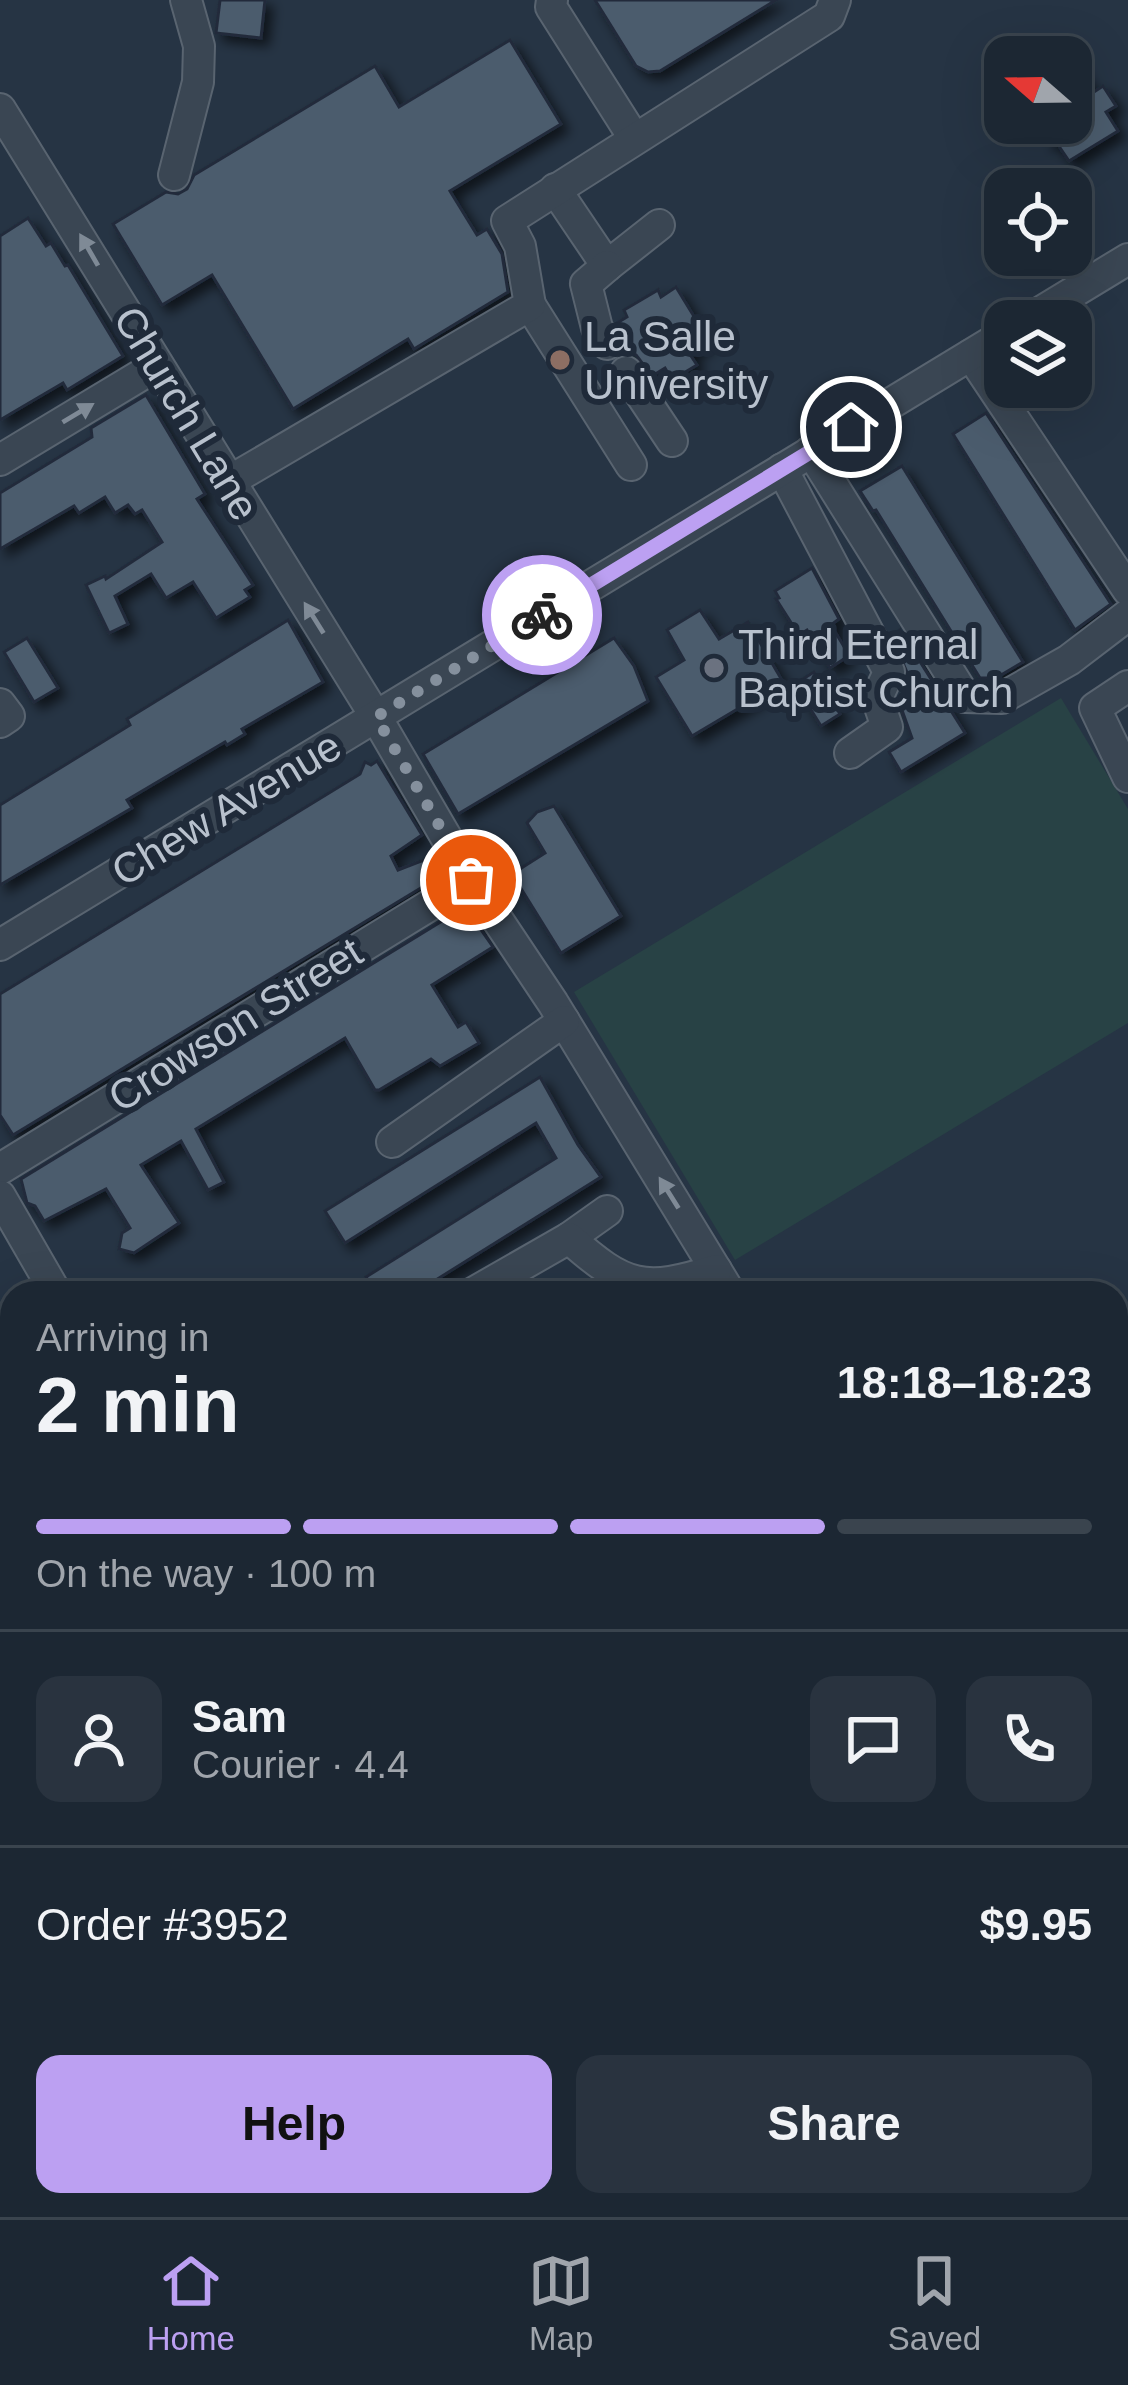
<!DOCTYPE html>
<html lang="en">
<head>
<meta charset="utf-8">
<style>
	:root { --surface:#1c2733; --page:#29333f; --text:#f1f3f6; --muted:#a0a5ac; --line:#3a444e; --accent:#bca0f2 }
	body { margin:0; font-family:Helvetica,sans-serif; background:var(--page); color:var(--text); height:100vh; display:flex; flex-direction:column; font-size:45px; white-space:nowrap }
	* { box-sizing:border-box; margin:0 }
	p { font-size:39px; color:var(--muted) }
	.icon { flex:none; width:66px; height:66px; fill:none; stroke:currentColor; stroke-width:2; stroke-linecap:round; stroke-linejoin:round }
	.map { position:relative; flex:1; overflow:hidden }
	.sheet { position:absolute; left:0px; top:1281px; width:1128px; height:936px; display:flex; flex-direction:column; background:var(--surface); border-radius:36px 36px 0 0; box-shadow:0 12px 48px #0002,0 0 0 3px var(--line) }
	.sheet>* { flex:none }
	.needle { width:78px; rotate:290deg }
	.buttons { position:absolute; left:984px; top:36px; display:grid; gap:24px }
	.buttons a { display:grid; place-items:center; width:108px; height:108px; border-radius:24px; background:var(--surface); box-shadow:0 12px 48px #0002,0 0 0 3px var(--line); font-size:60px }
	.pin { position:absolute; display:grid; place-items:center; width:102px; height:102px; color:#fff; margin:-51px; border:6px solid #fff; border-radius:50%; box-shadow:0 3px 12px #0007 }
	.courier { position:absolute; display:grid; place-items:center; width:120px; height:120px; margin:-60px; border:9px solid #bca0f2; border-radius:50%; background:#fff; color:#222; box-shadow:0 3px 15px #0007 }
	.summary em { font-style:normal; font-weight:700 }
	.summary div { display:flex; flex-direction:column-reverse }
	.summary { display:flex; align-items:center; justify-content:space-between; height:204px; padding:0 36px }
	h1 { font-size:78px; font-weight:700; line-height:90px }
	.bar { display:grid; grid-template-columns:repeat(4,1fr); gap:18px 12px; align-content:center; height:144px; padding:0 36px }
	.bar i { height:15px; border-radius:9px; background:var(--line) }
	.bar .selected { background:var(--accent) }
	.bar p { grid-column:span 4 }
	.line { display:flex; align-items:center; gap:30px; padding:0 36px; border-top:3px solid var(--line) }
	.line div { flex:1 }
	.round { display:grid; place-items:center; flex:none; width:126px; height:126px; border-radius:24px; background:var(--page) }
	.cta { display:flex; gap:24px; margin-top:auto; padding:24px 36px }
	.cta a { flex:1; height:138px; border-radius:24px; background:var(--accent); color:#111; font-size:48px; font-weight:700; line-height:138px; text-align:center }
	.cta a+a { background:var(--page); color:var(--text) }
	.tabs { display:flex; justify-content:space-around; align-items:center; height:168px; border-top:3px solid var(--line); background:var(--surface); font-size:33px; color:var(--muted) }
	.tabs a { display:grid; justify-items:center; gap:6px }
	.tabs .selected { color:var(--accent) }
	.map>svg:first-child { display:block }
	.green { fill:#284245 }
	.building { fill:#4c5b6d; stroke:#212c3b; stroke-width:3; filter:url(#shadow) }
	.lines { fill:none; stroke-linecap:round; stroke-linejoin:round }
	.minor-casing { stroke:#596470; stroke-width:34 }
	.minor { stroke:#3a4653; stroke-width:30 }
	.oneway { fill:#7f8a96 }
	.done { stroke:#85909d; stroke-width:12; stroke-dasharray:0 21.6 }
	.route { stroke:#bca0f2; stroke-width:15 }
	.education-dot { fill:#8d6e63; stroke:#1f2a39; stroke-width:4.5 }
	.worship-dot { fill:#6b7280; stroke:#1f2a39; stroke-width:4.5 }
	.labels { text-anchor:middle; stroke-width:12; stroke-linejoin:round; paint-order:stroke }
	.poi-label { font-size:42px; fill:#b8c1cd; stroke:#1f2a39; text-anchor:start }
	.street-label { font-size:42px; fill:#b8c1cd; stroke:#1f2a39 }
</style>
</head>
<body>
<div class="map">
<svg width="1128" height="2217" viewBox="0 0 1128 2217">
	<defs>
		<filter id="shadow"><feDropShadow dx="7" dy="7" stdDeviation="6" flood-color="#0009"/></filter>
	</defs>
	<rect width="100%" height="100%" fill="#263444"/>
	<path class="green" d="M1061 698 1128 809V1023L735 1260 574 992Z"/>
	<g class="building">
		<path d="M220 0H265L261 38 216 33Z"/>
		<path d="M595 0H776L660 71 648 72 636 66Z"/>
		<path d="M510 40 561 124 450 191 477 235 487 229 502 254 508 292 414 349 408 339 293 409 212 275 162 305 113 224 166 192 178 194 187 189 194 175 375 66 399 107Z"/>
		<path d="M1071 57 1094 92 1103 86 1116 106 1106 112 1118 131 1069 161 1056 142 1046 141 1055 123H1071Z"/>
		<path d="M28 218 46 246 51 243 65 266 68 265 123 356 67 390 63 383 0 420V236Z"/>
		<path d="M676 287 709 341 689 353 697 365 672 380 665 368 652 376 636 355 624 353 626 342 617 323 627 317 624 310 658 290 661 297Z"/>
		<path d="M146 395 205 494 197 499 253 585 245 590 250 597 216 618 193 582 166 598 151 574 115 596 128 624 109 633 86 585 105 576 106 579 162 542 142 510 135 514 128 505 115 513 105 497 79 513 74 506 0 549V493L92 437 91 428Z"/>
		<path d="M986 413 1111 604 1075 630 953 434Z"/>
		<path d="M902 466 1023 662 996 678H980L876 510 873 511 860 491Z"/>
		<path d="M812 568 839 619 831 625 846 650 847 657 830 668 807 630 799 635 776 599 779 598 775 591Z"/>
		<path d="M700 610 719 639 748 622 783 682 692 736 656 677 684 660 667 630Z"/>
		<path d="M288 620 323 682 242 729 245 734 227 745 225 742 127 800 132 808 0 885V805L130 725 127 719Z"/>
		<path d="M900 630 965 733 901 772 889 752 912 738 898 699 913 687 892 636Z"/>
		<path d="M27 638 58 688 34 702 4 652Z"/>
		<path d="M614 638 634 666 648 701 458 814 423 754Z"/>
		<path d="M814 672 840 714 821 726 795 684Z"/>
		<path d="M377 761 422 835 391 856 398 870 434 856 443 870 439 877 13 1135 0 1115V994L360 774 365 762 371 765Z"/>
		<path d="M554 806 621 916 561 953 512 874 545 853 527 823 537 812Z"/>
		<path d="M465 907 493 947 432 985 458 1027 466 1022 479 1043 440 1066 431 1059 379 1090H375L345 1038 296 1068 196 1129 224 1182 208 1190 181 1141 141 1165 179 1223 134 1253 119 1249 122 1233 130 1228 106 1189 44 1221 35 1206 27 1203 21 1179Z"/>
		<path d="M540 1077 578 1145 601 1177 415 1293H376L366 1277 556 1158 536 1123 345 1243 325 1211Z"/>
		<path d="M0 2157 12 2181V2205L26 2207 23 2217H0Z"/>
	</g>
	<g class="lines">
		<g class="minor-casing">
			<g id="minor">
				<path d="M552 0 551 7 634 138"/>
				<path d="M0 109 376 717 471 880 553 1003 730 1293"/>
				<path d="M174 175 198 82 199 46 186 0"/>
				<path d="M555 189 607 266 659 225"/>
				<path d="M530 305 631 465"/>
				<path d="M1026 321 1128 259"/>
				<path d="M607 344 597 328 586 284 607 266"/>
				<path d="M971 355 1128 590"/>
				<path d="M626 372 672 441"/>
				<path d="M811 451 965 697 1002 698 1069 660 1128 615"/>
				<path d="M0 460 156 366"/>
				<path d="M782 469 889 672 877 698 887 727 850 753"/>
				<path d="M228 482 530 305 520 246 507 221 829 16 835 0"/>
				<path d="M1128 686 1095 708 1128 777"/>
				<path d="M0 704 9 716 0 722"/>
				<path d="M0 945 1005 334"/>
				<path d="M392 1142 564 1021"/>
				<path d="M0 1169 471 880"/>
				<path d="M0 1196 56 1293"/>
				<path d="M569 1238 607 1211"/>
				<path d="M473 1293 569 1238C625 1288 644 1293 716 1270"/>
				<path d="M0 1399 12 1392"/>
				<path d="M1116 1509 1128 1502"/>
				<path d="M0 1559 12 1552"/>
				<path d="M0 1714 12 1707"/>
				<path d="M1116 1927 1128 1947"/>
				<path d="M0 2012 12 2031"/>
				<path d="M122 2205 129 2217"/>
				<path d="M616 2205 623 2217"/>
				<path d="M42 2217 61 2205"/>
				<path d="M273 2217 293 2205"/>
			</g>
		</g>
		<use href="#minor" class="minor"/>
	</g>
	<defs><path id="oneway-solid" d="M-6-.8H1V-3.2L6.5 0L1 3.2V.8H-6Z" transform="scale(3)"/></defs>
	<g class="oneway">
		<use href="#oneway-solid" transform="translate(89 250) rotate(-120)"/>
		<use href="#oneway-solid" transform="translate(78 413) rotate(-31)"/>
		<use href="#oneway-solid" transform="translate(314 618) rotate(-122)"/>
		<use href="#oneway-solid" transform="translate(669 1193) rotate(-122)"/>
	</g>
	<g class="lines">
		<path class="done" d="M471 880 376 717 542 615"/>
		<path class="route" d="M542 615 851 427"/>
	</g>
	<circle class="education-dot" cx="560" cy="360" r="12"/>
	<circle class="worship-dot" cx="714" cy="668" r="12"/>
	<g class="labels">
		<g class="poi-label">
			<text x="584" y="351">La Salle<tspan x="584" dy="48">University</tspan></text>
			<text x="738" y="659">Third Eternal<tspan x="738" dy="48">Baptist Church</tspan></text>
		</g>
		<g class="street-label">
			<text transform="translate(187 413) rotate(59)" y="15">Church Lane</text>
			<text transform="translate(226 808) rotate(-31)" y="15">Chew Avenue</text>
			<text transform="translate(235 1024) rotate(-32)" y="15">Crowson Street</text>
		</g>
	</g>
</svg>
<div class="buttons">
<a><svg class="needle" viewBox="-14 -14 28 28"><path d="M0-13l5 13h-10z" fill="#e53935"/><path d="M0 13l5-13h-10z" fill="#a0a5ac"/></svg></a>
<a><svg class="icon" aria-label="locate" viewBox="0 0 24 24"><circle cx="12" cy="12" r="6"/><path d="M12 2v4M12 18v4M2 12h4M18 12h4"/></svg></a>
<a><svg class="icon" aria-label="layers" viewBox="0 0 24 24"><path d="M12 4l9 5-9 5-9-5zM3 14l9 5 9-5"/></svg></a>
</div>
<div class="pin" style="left:471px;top:880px;background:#ea580c"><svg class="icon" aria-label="bag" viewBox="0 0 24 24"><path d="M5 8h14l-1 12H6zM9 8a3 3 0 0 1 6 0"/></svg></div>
<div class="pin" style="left:851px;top:427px;background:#1f2937"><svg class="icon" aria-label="home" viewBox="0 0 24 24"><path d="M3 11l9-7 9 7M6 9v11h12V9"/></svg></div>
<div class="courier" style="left:542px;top:615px"><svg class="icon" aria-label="bike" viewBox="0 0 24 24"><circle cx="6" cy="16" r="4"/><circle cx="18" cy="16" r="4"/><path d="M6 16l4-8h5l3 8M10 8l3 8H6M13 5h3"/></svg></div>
<section class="sheet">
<div class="summary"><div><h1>2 min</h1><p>Arriving in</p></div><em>18:18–18:23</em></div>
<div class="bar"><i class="selected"></i><i class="selected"></i><i class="selected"></i><i></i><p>On the way · 100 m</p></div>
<div class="line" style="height:216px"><a class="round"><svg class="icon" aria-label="person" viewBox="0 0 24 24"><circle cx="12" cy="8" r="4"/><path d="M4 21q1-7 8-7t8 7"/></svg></a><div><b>Sam</b><p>Courier · 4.4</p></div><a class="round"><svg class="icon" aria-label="chat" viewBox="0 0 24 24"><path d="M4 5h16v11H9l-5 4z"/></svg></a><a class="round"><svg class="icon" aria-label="phone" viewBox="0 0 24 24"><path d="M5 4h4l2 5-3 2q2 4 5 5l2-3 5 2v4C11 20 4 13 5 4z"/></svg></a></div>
<div class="line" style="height:156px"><div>Order #3952</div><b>$9.95</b></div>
<div class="cta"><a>Help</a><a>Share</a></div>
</section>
</div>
<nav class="tabs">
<a class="selected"><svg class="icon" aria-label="home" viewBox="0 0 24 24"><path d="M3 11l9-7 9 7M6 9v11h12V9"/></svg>Home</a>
<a><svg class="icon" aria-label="map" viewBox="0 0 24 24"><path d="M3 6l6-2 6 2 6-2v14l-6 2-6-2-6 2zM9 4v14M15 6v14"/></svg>Map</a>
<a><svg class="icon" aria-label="saved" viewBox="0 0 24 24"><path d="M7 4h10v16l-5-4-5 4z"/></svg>Saved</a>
</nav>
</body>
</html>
